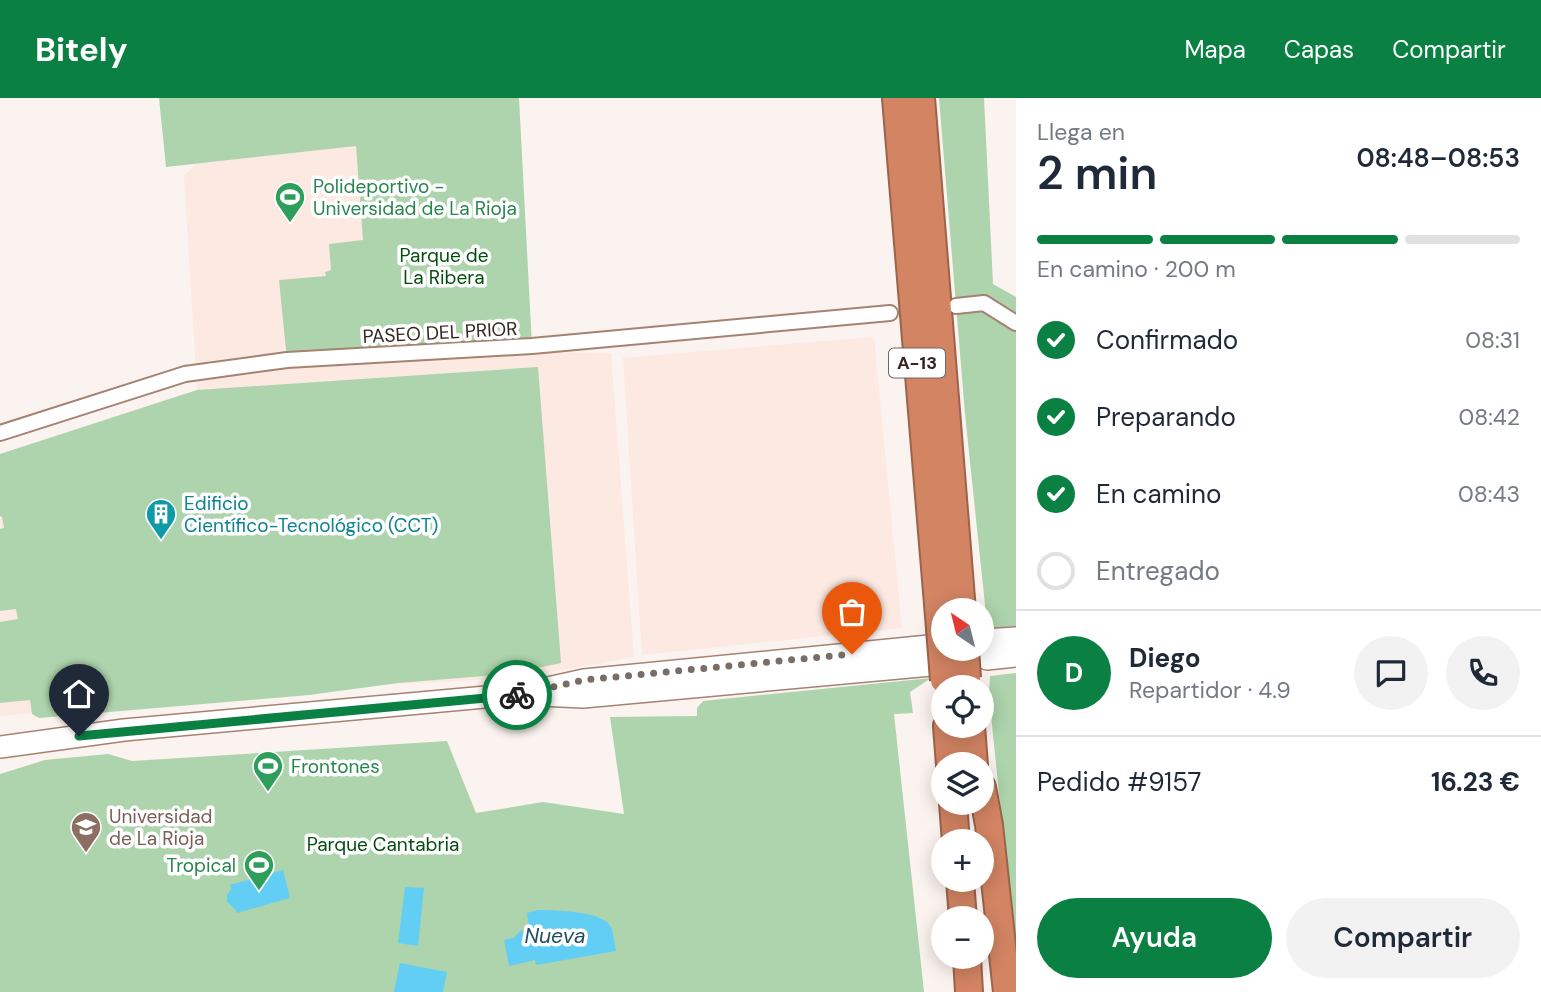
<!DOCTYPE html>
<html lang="es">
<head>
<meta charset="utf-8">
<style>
	:root { --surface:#fff; --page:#f2f2f3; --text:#1f2937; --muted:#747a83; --line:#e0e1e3; --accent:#0b8043 }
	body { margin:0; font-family:"DM Sans",sans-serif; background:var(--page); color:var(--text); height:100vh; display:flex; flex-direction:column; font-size:26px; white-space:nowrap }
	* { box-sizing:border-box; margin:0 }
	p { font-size:23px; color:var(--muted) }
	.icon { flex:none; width:38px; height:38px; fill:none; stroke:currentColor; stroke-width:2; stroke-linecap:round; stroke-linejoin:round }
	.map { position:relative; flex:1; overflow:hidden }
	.panel { display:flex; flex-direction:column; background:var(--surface); width:525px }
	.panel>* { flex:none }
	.needle { width:46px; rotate:325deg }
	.controls { position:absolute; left:931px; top:500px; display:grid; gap:14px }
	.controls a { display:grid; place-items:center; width:63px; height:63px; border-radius:50%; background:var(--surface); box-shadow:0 4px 18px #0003; font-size:35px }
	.pin { position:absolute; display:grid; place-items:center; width:60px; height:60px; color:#fff; margin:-72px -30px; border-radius:50% 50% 50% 0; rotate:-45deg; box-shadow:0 0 7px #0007 }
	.pin .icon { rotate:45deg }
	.courier { position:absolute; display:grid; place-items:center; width:70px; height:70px; margin:-35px; border:5px solid #0b8043; border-radius:50%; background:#fff; color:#222; box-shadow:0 2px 9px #0007 }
	.head em { font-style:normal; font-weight:600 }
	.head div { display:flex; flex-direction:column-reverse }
	.head { display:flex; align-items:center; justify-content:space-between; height:119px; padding:0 21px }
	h1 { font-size:46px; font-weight:600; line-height:52px }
	.bar { display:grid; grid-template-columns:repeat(4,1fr); gap:10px 7px; align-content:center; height:84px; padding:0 21px }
	.bar i { height:9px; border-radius:5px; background:var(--line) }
	.bar .selected { background:var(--accent) }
	.bar p { grid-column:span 4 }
	.line { display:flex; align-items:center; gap:18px; padding:0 21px; border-top:2px solid var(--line) }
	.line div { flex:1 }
	.round { display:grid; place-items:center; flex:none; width:74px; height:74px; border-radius:37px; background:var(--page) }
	ol { padding:0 21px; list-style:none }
	li { display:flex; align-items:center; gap:21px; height:77px }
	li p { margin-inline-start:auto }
	li .icon { padding:7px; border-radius:50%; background:var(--accent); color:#fff; stroke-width:4 }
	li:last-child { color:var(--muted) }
	li i { width:38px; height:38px; border:4px solid var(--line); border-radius:50% }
	.cta { display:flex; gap:14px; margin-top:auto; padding:14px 21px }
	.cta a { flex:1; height:80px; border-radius:42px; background:var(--accent); color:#fff; font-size:28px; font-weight:600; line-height:80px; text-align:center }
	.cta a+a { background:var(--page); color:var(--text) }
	header { display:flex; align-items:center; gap:42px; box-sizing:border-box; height:98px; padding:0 35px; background:var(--accent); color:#fff }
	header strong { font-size:33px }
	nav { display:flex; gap:38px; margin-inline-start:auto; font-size:24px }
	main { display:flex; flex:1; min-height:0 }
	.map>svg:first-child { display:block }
	.built { fill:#fce9e1 }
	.green { fill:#add4ac }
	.water { fill:#62cef4 }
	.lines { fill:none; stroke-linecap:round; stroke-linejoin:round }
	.street-casing { stroke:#a58272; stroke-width:18 }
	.secondary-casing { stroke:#a58272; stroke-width:24 }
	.highway-casing { stroke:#9b634b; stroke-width:30 }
	.street { stroke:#fff; stroke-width:14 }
	.secondary { stroke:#fff; stroke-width:21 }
	.highway { stroke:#d38463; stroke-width:26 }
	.highway-bridge-casing { stroke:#9b634b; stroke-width:30; stroke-linecap:butt }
	.highway-bridge { stroke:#d38463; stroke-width:26 }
	.done { stroke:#796d68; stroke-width:7; stroke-dasharray:0 12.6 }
	.route { stroke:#0b8043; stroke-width:9 }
	.labels { text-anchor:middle; stroke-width:7; stroke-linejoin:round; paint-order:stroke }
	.shield { fill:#fff; stroke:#706662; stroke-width:2 }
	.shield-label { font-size:18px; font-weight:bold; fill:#33251f }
	.leisure-label { font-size:19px; fill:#27864d; stroke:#fff; text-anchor:start }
	.park-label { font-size:19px; fill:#054d0f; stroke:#fff }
	.street-label { font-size:19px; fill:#33251f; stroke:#fff }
	.culture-label { font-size:19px; fill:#0d838f; stroke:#fff; text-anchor:start }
	.education-label { font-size:19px; fill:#785e54; stroke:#fff; text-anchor:start }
	.water-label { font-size:21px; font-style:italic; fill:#204f5f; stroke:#fff }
</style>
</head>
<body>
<header>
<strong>Bitely</strong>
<nav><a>Mapa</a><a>Capas</a><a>Compartir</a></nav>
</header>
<main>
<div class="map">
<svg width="1016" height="894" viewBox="0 0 1016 894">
	<rect width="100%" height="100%" fill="#fbf3ef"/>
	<g class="built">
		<path d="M376 45 395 263 517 254 611 255 634 559 517 580 364 588 0 618V356L197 292 184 77 197 66Z"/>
		<path d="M874 239 902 530 642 557 623 260Z"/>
	</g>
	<g class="green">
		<path d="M159 0H519L532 248 287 262 279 182 326 178 325 174 331 172 329 146 363 142 356 48 166 69Z"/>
		<path d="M939 0H984L993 186 1016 199V530L985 531V507L965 316Z"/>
		<path d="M538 269 561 565 509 576 398 585 309 597 39 620 32 616 30 602 0 605V524L18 521 16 511 0 513V431L4 430 2 419 0 418V356L197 292Z"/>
		<path d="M1016 575V867L989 596 990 578Z"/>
		<path d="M931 580 910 594 913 615 894 616 924 894H0V676L45 662 108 656 132 663 447 643 476 715 543 704 624 716 610 619 697 618V610L703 603Z"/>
	</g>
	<g class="water">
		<path d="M283 772 290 800 237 815 235 811 227 804V797L231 791 230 787Z"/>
		<path d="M405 789 424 790 418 848 398 845Z"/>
		<path d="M538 812C555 812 597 813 609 826 614 832 614 845 616 853L536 867 535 862 509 868 504 842 514 840 520 833 529 830 527 815Z"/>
		<path d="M400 865 447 874 443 894H394Z"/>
	</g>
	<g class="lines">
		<g class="street-casing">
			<g id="street">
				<path d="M956 208 984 205 1016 225"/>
				<path d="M0 335 185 276 287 262 532 248 890 215"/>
			</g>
		</g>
		<g class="secondary-casing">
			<g id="secondary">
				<path d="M985 542 1016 540"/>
				<path d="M987 561 1016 558"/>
				<path d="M548 590 584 582 929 548"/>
				<path d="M0 649 124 632 519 596 583 599 931 567"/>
			</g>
		</g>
		<g class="highway-casing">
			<g id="highway">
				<path d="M896 0 940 530"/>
				<path d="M921 0 962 513"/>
				<path d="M947 628 950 667"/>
				<path d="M971 628 974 667"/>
				<path d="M982 689 989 727 1007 894"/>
				<path d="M953 705 956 744"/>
				<path d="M960 782 963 821"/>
				<path d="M967 859 969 894"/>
			</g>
		</g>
		<use href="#street" class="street"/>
		<use href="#secondary" class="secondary"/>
		<use href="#highway" class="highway"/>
		<g class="highway-bridge-casing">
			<g id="highway-bridge">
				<path d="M940 530 944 582"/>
				<path d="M965 551 967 580"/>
			</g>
		</g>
		<use href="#highway-bridge" class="highway-bridge"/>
	</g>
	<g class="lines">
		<path class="done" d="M517 597 584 582 852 556"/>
		<path class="route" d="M79 638 517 597"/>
	</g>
	<defs>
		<g id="stadium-pin" transform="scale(1.575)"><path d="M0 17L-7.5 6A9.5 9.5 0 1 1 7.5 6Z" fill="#2e9e5b" stroke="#fff"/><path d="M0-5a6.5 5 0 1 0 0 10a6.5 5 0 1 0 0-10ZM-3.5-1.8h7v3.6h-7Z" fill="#fff"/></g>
		<g id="building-pin" transform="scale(1.575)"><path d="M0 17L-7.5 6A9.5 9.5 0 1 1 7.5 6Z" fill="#0f9aa8" stroke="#fff"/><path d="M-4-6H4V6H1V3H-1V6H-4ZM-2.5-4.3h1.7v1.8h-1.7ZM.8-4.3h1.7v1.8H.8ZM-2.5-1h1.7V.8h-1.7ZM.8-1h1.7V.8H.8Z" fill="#fff"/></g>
		<g id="university-pin" transform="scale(1.575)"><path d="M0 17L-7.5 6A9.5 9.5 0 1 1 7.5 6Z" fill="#8d6e63" stroke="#fff"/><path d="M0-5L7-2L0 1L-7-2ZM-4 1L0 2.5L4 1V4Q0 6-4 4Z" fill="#fff"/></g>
	</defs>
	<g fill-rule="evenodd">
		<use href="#stadium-pin" x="290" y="99"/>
		<use href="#building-pin" x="161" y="416"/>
		<use href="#stadium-pin" x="268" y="668"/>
		<use href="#university-pin" x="86" y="729"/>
		<use href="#stadium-pin" x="259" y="767"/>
	</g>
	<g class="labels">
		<rect class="shield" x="889" y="250.5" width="56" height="29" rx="5"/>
		<g class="shield-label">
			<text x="917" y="271">A-13</text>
		</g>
		<g class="leisure-label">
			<text x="313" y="95">Polideportivo -<tspan x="313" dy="22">Universidad de La Rioja</tspan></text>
			<text x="291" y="675">Frontones</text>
			<text x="236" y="774" text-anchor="end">Tropical</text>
		</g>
		<g class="park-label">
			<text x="444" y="164">Parque de<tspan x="444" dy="22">La Ribera</tspan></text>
			<text x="383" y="753">Parque Cantabria</text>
		</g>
		<g class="street-label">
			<text transform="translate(440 234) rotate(-3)" y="7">PASEO DEL PRIOR</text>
		</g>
		<g class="culture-label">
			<text x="184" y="412">Edificio<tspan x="184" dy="22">Científico-Tecnológico (CCT)</tspan></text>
		</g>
		<g class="education-label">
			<text x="109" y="725">Universidad<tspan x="109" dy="22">de La Rioja</tspan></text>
		</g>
		<g class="water-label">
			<text x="555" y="845">Nueva</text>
		</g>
	</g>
</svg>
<div class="controls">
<a><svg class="needle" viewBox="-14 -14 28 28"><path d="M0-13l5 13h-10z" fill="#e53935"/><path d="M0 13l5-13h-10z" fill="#747a83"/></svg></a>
<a><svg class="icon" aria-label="locate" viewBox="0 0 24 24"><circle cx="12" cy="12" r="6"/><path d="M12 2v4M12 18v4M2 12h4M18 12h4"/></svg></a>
<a><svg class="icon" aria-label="layers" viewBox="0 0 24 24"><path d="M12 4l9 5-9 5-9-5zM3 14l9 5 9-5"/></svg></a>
<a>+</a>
<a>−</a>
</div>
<div class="pin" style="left:852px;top:556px;background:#ea580c"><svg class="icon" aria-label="bag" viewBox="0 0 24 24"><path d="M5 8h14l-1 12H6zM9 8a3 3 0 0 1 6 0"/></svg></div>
<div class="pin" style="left:79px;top:638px;background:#1f2937"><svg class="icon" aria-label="home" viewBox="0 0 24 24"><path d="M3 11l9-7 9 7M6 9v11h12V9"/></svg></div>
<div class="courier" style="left:517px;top:597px"><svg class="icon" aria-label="bike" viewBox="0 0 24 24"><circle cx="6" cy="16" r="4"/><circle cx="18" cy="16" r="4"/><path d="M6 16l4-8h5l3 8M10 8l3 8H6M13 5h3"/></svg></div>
</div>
<section class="panel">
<div class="head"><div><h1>2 min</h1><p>Llega en</p></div><em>08:48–08:53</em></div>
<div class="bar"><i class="selected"></i><i class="selected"></i><i class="selected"></i><i></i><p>En camino · 200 m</p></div>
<ol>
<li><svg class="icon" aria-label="check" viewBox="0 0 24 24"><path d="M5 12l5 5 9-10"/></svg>Confirmado<p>08:31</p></li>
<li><svg class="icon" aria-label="check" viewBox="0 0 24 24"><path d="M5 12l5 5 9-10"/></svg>Preparando<p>08:42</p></li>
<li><svg class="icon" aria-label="check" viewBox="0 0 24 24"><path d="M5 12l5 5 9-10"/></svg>En camino<p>08:43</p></li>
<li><i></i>Entregado</li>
</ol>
<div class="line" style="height:126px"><b class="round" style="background:var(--accent);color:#fff">D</b><div><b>Diego</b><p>Repartidor · 4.9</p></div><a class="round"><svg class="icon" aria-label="chat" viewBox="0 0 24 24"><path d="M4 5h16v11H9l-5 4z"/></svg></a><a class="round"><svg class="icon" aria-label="phone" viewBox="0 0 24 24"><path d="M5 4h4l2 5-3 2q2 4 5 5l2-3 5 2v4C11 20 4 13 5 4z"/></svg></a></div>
<div class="line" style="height:91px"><div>Pedido #9157</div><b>16.23 €</b></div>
<div class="cta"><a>Ayuda</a><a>Compartir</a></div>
</section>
</main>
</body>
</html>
